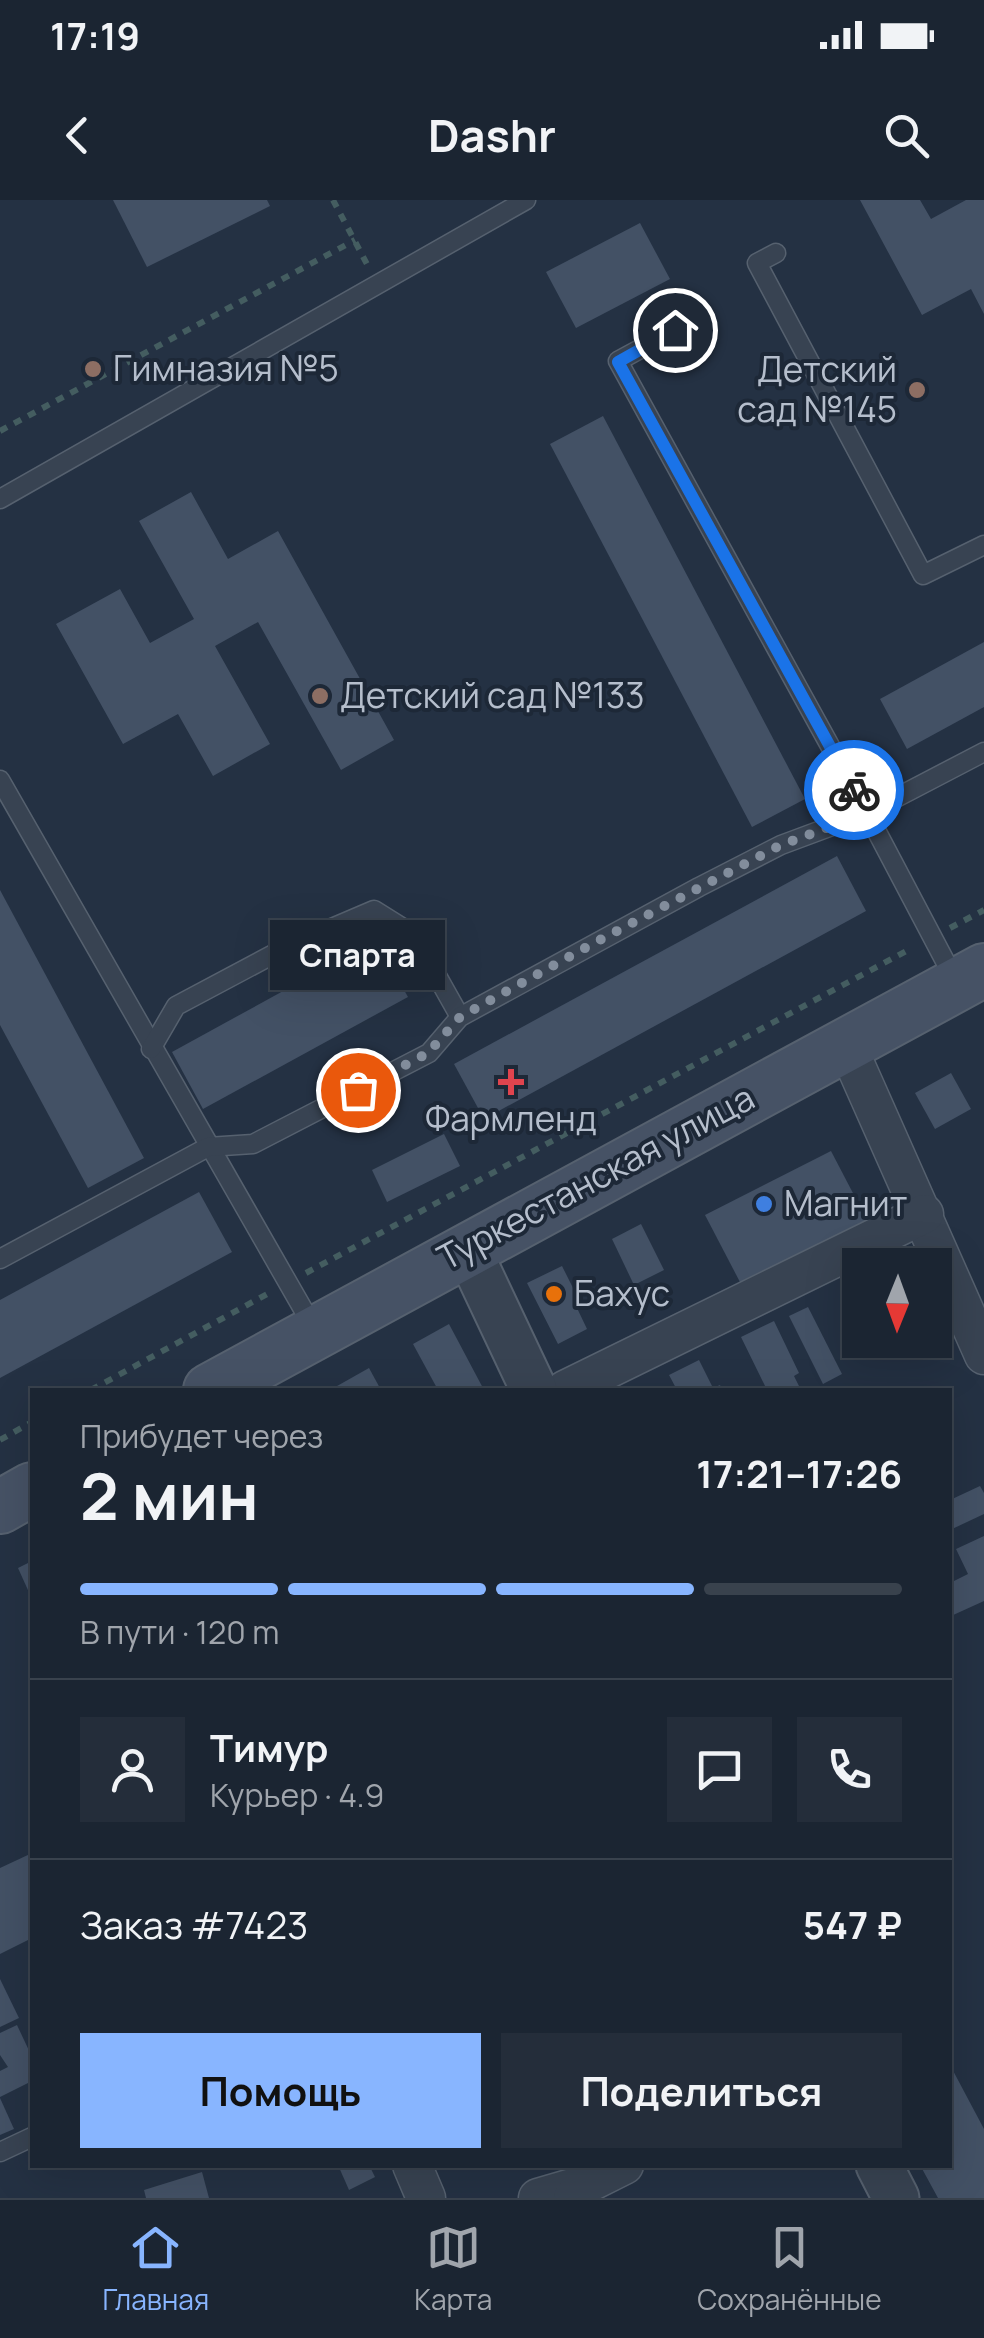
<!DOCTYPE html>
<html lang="ru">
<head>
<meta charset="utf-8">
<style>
	:root { --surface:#1b2532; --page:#242d3a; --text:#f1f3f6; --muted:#a0a5ac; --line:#39424d; --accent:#88b5ff }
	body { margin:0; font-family:Manrope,sans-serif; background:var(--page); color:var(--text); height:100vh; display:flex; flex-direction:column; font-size:38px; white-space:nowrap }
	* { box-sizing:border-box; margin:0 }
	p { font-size:32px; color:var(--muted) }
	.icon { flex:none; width:55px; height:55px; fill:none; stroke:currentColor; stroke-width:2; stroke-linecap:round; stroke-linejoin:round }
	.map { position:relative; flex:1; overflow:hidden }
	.drawer { position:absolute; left:30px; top:1188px; width:922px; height:780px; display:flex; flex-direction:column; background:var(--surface); border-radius:0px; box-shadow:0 10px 40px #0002,0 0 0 2px var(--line) }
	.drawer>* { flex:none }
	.needle { width:65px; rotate:181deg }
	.tools { position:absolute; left:842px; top:1048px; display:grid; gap:20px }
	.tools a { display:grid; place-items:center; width:110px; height:110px; border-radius:0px; background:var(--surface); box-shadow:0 10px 40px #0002,0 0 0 2px var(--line); font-size:50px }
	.pin { position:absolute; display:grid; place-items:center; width:85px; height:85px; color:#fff; margin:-42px; border:5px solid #fff; border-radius:50%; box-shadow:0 2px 10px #0007 }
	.courier { position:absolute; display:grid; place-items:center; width:100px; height:100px; margin:-50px; border:8px solid #1a73e8; border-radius:50%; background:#fff; color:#222; box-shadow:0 2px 12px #0007 }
	.bubble { position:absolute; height:70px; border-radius:0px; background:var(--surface); box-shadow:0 10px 40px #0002,0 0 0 2px var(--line); font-size:32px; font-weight:700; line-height:70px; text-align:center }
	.overview em { font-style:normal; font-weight:700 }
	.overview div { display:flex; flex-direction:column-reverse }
	.overview { display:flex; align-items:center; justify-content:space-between; height:170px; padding:0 50px }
	h1 { font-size:65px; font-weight:700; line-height:75px }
	.bar { display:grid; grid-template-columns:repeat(4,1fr); gap:15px 10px; align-content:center; height:120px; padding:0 50px }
	.bar i { height:12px; border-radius:8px; background:var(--line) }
	.bar .on { background:var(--accent) }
	.bar p { grid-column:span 4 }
	.line { display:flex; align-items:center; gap:25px; padding:0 50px; border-top:2px solid var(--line) }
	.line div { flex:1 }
	.round { display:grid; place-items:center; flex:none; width:105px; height:105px; border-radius:0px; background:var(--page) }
	.cta { display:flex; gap:20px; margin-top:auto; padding:20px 50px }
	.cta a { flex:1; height:115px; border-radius:0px; background:var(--accent); color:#111; font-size:40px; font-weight:700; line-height:115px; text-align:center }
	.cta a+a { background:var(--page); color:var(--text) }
	.status { display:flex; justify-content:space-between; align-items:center; height:70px; padding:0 50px; background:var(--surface); direction:ltr }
	.status svg { height:28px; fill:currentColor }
	header { display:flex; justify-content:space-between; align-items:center; height:130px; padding:0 50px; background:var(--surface); font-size:45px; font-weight:700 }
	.tabs { display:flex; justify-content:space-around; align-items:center; height:140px; border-top:2px solid var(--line); background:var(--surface); font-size:28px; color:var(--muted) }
	.tabs a { display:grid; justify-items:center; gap:5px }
	.tabs .on { color:var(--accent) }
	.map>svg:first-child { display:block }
	.building { fill:#435165 }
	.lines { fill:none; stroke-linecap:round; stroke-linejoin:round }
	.service-casing { stroke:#56616f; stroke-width:21 }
	.minor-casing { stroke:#56616f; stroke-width:41 }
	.tertiary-casing { stroke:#56616f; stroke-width:49 }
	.secondary-casing { stroke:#56616f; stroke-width:56 }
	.path { stroke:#445d60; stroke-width:6; stroke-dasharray:8 8; stroke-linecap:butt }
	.service { stroke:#384352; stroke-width:18 }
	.minor { stroke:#384352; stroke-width:38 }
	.tertiary { stroke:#384352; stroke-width:45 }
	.secondary { stroke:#465265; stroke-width:52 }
	.done { stroke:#828d9c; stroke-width:10; stroke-dasharray:0 18 }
	.route { stroke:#1a73e8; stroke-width:12 }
	.education-dot { fill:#8d6e63; stroke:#1d2837; stroke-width:4 }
	.health-dot { fill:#e0444e; stroke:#1d2837; stroke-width:4 }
	.shop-dot { fill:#3f7fe0; stroke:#1d2837; stroke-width:4 }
	.food-dot { fill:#e8710a; stroke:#1d2837; stroke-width:4 }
	.labels { text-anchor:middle; stroke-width:8; stroke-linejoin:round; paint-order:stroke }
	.poi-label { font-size:35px; fill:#b5becc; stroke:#1d2837; text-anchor:start }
	.street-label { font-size:35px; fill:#b5becc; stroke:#1d2837 }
</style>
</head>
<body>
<div class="status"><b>17:19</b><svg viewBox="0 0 49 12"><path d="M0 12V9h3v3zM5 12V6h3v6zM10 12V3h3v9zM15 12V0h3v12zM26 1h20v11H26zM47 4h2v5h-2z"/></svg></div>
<header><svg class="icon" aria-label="back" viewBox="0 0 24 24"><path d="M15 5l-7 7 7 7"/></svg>Dashr<svg class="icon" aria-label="search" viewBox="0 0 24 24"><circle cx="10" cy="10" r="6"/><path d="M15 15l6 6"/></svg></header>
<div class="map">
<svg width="984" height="1998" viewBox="0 0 984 1998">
	<rect width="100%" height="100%" fill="#243143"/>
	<g class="building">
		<path d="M113 0H267L270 6 147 67Z"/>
		<path d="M860 0H920L931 19 966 0H984V114L971 89 922 115Z"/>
		<path d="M640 23 670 79 576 128 546 72Z"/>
		<path d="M603 216 805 599 752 627 550 244Z"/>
		<path d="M191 292 228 359 278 331 394 540 341 570 258 422 215 446 270 544 213 576 178 514 123 544 56 424 120 389 150 443 194 419 139 321Z"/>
		<path d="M984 442V507L907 549 880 499Z"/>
		<path d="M837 656 866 711 484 919 454 864Z"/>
		<path d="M0 690 144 958 88 988 0 825Z"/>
		<path d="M376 740 408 797 203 909 172 852Z"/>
		<path d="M951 873 971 909 935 929 915 893Z"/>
		<path d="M444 934 460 966 387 1002 372 970Z"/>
		<path d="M831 951 867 1020 741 1084 705 1015Z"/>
		<path d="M199 992 232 1052 0 1178V1100Z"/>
		<path d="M641 1024 664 1070 634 1085 612 1039Z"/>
		<path d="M562 1066 582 1106 577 1108 587 1129 558 1144 527 1083Z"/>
		<path d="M860 1082V1124L856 1126 840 1092Z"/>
		<path d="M808 1107 842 1174 823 1184 789 1116Z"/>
		<path d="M774 1121 799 1173 794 1176 801 1190H767L741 1137Z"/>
		<path d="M449 1124 484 1190H438L413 1144Z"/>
		<path d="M699 1160 713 1188 720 1185 722 1190H677L669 1175Z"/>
		<path d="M369 1168 381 1190H330Z"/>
		<path d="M980 1286 984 1293V1314L950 1330V1300Z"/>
		<path d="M984 1336V1401L951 1416 950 1383 968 1374 956 1349Z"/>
		<path d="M32 1361V1399L18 1368Z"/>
		<path d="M30 1654 32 1660V1738L0 1754V1668Z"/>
		<path d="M0 1779 19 1818 0 1827Z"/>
		<path d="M17 1825 32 1857V1881L0 1897V1871L8 1867 0 1855V1833Z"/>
		<path d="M950 1865 984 1929V1998H938L920 1965H950Z"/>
		<path d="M0 1898 14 1929 0 1935Z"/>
		<path d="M338 1965H369L375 1977 349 1990Z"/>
		<path d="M202 1972 209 1998H146L144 1990Z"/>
	</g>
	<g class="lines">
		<g class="service-casing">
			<g id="service">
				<path d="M776 53 757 63 923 375 984 345"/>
				<path d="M675 130 618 161 867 613 955 780"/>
				<path d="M0 299 526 0"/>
				<path d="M0 580 315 1130"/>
				<path d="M151 849 176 806 285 748 374 710 414 735 460 817"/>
				<path d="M0 1059 208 947 253 944 429 853 460 817 699 687 781 645 867 613 984 552"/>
				<path d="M0 1952 32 1937"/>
			</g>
		</g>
		<g class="minor-casing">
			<g id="minor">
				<path d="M846 844 984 1155"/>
				<path d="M565 1190 924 1014"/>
				<path d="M412 1965 426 1998"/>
				<path d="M538 1998 586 1984"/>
				<path d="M573 1998 586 1984 624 1965"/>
			</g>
		</g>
		<g class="tertiary-casing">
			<g id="tertiary">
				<path d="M467 1048 534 1190"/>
				<path d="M879 1965 896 1998"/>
			</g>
		</g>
		<g class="secondary-casing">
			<g id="secondary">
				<path d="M210 1190 984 770"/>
				<path d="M0 1307 32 1289"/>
			</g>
		</g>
		<g class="path">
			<path d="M333 0 368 66"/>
			<path d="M0 231 355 40"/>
			<path d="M950 728 984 710"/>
			<path d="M306 1073 912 748"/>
			<path d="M91 1190 269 1093"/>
			<path d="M0 1240 32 1222"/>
		</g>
		<use href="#service" class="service"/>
		<use href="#minor" class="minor"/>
		<use href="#tertiary" class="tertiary"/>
		<use href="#secondary" class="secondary"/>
	</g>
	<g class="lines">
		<path class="done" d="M358 890 428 853 460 817 596 742 781 645 867 613 854 590"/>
		<path class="route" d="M675 130 618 162 854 590"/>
	</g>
	<g class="education-dot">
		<circle cx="93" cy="169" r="10"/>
		<circle cx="917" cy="190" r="10"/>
		<circle cx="320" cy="496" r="10"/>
	</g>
	<path class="health-dot" d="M506 867h10v10h10v10h-10v10h-10v-10h-10v-10h10z"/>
	<circle class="shop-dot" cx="764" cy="1004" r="10"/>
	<circle class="food-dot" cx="554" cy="1094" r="10"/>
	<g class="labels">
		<g class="poi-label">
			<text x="113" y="181">Гимназия №5</text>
			<text x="897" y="182" text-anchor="end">Детский<tspan x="897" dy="40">сад №145</tspan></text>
			<text x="340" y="508">Детский сад №133</text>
			<text x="511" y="931" text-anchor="middle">Фармленд</text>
			<text x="784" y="1016">Магнит</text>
			<text x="574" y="1106">Бахус</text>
		</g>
		<g class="street-label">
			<text transform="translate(596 978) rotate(-28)" y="12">Туркестанская улица</text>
		</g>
	</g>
</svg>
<div class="tools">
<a><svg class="needle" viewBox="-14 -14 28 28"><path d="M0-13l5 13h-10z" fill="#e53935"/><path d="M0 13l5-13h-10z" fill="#a0a5ac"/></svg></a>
</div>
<div class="pin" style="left:358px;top:890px;background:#ea580c"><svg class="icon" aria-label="bag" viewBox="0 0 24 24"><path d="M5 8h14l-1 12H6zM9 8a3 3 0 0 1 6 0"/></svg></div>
<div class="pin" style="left:675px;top:130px;background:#1f2937"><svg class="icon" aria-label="home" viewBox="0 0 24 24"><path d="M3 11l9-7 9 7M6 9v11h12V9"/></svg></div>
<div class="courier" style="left:854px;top:590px"><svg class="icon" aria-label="bike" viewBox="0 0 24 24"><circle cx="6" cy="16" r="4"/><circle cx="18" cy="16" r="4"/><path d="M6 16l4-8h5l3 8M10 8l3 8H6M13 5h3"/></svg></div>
<div class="bubble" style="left:270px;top:720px;width:175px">Спарта</div>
<section class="drawer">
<div class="overview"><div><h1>2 мин</h1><p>Прибудет через</p></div><em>17:21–17:26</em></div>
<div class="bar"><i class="on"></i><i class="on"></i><i class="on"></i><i></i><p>В пути · 120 m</p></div>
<div class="line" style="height:180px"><a class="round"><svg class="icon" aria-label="person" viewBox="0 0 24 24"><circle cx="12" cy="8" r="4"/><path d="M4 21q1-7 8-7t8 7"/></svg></a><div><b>Тимур</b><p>Курьер · 4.9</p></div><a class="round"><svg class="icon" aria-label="chat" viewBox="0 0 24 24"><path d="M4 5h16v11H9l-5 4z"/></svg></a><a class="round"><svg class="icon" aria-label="phone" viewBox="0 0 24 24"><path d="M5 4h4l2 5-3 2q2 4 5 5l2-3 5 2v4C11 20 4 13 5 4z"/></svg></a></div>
<div class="line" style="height:130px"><div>Заказ #7423</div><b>547 ₽</b></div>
<div class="cta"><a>Помощь</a><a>Поделиться</a></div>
</section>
</div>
<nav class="tabs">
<a class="on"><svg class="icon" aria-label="home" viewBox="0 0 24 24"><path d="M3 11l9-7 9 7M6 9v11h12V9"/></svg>Главная</a>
<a><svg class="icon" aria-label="map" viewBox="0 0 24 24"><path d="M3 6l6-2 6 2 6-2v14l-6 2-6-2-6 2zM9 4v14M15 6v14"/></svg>Карта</a>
<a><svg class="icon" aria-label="saved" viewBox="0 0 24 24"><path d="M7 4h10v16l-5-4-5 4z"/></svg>Сохранённые</a>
</nav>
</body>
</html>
